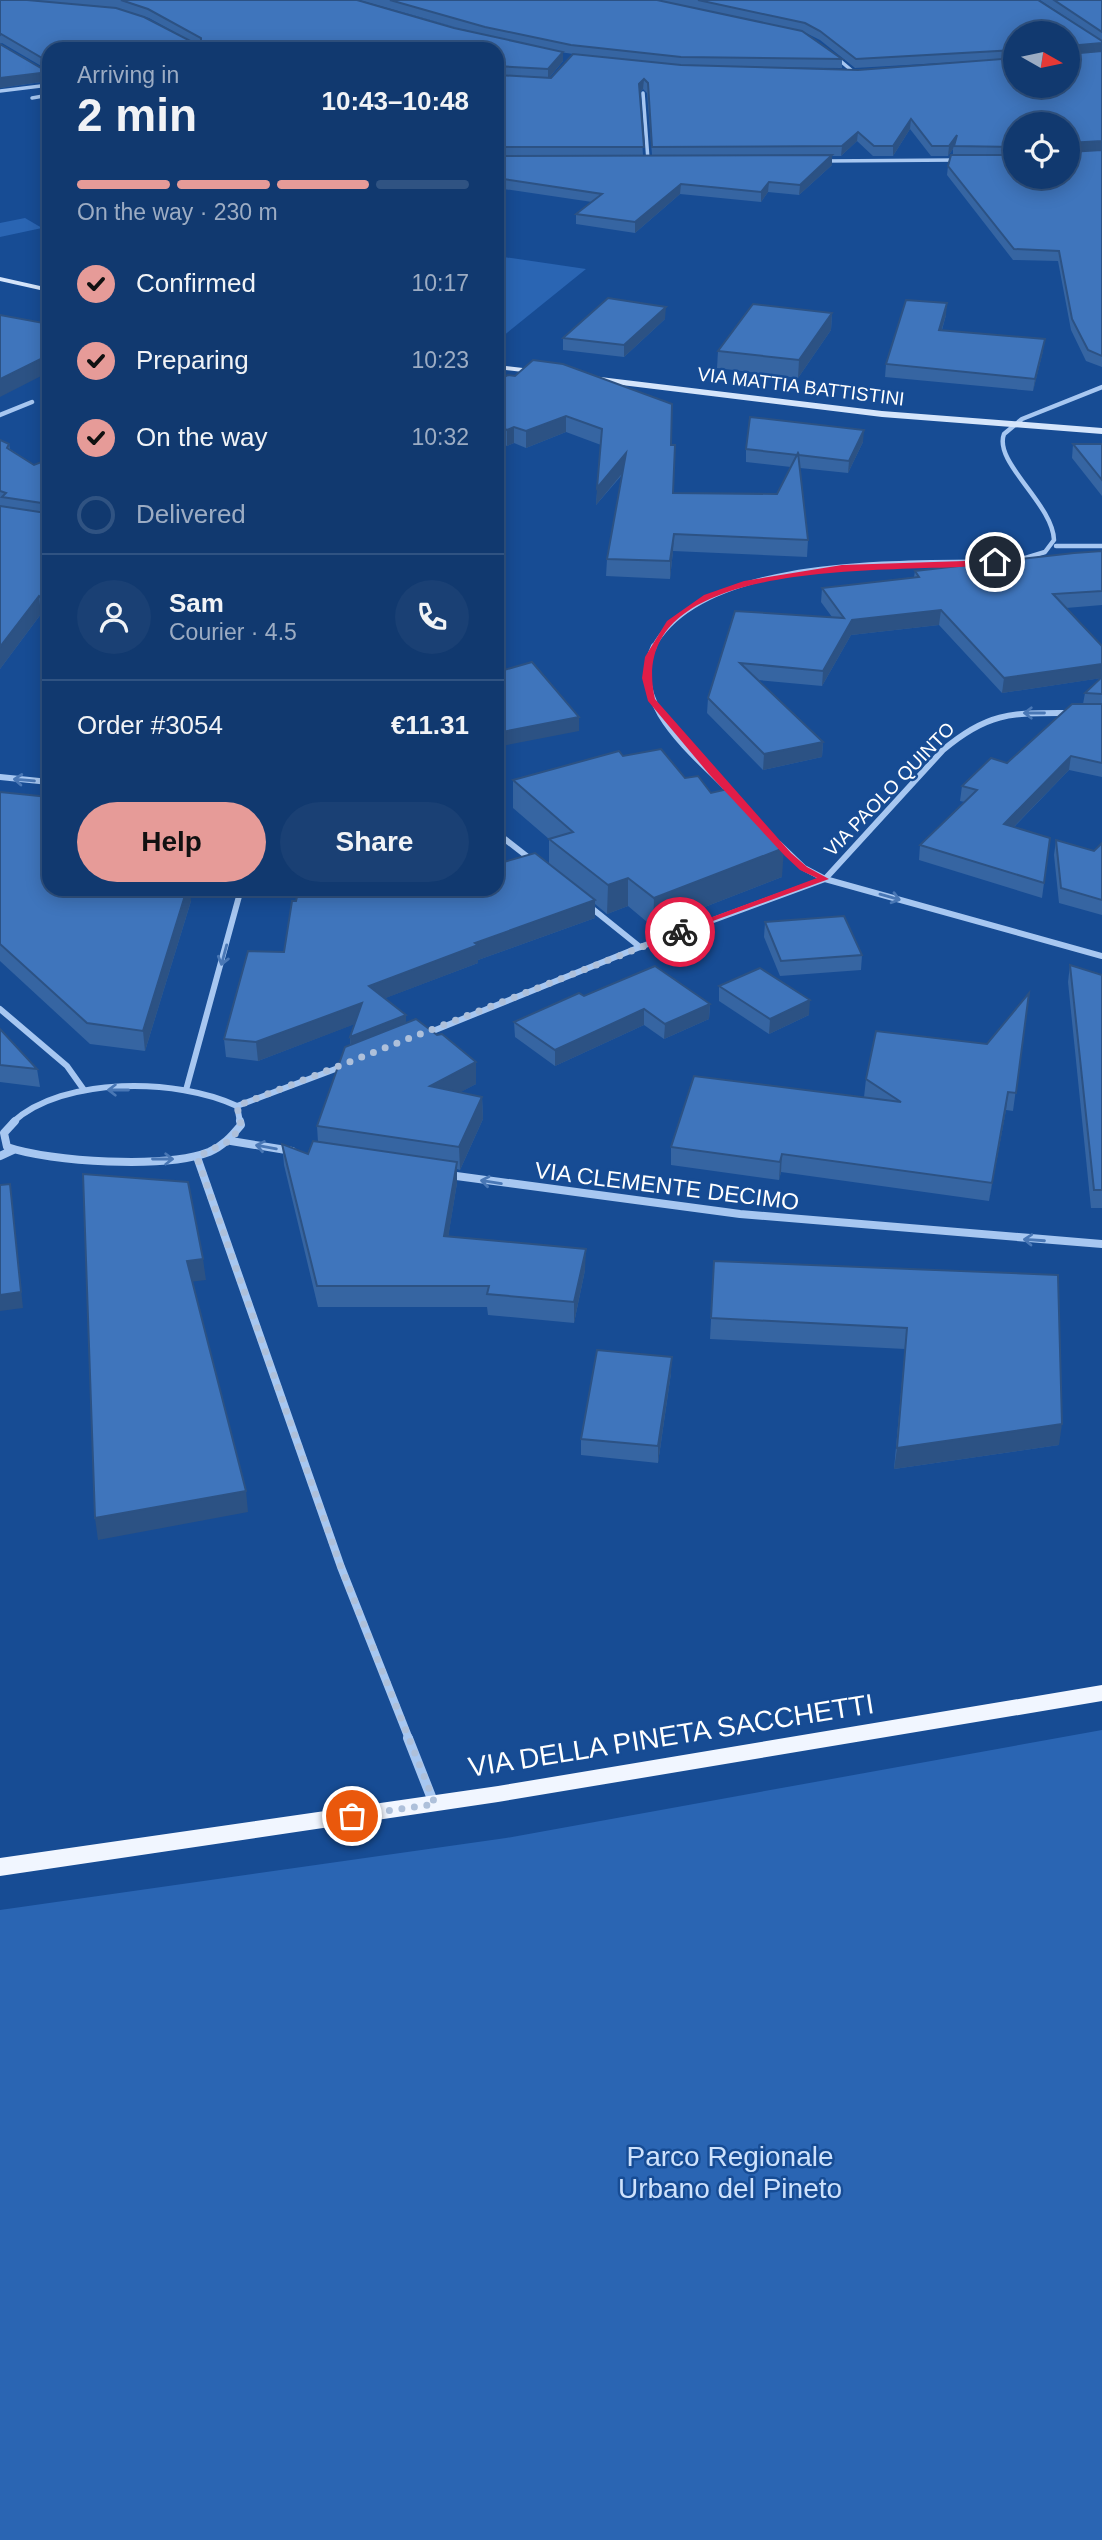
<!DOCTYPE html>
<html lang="en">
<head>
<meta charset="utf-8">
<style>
	:root { --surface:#11396f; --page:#1a4074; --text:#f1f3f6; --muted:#9cacc3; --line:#305382; --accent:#e69b98 }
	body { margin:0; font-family:Arial,sans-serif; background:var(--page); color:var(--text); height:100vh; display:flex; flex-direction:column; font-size:26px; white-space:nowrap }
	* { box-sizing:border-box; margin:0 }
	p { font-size:23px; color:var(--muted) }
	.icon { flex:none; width:38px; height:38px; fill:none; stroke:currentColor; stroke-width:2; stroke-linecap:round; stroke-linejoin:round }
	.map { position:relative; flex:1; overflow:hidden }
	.sheet { position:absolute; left:42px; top:42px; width:462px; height:854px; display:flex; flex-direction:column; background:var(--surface); border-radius:21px; box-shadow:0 4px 18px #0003,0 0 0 2px var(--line) }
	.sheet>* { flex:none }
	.needle { width:46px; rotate:99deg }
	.fabs { position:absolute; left:1003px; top:21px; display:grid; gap:14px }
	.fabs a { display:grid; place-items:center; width:77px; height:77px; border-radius:50%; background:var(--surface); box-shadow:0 4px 18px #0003,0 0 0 2px var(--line); font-size:35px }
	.pin { position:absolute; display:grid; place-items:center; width:60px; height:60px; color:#fff; margin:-30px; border:4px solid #fff; border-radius:50%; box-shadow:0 2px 7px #0007 }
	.courier { position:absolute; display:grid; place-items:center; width:70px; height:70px; margin:-35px; border:5px solid #e11d48; border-radius:50%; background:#fff; color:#222; box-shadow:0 2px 9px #0007 }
	.headline em { font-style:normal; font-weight:600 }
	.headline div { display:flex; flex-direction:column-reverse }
	.headline { display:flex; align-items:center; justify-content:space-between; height:119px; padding:0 35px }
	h1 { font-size:46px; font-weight:600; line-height:52px }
	.bar { display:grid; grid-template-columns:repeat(4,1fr); gap:10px 7px; align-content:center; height:84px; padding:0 35px }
	.bar i { height:9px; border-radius:5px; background:var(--line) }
	.bar .current { background:var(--accent) }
	.bar p { grid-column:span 4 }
	.line { display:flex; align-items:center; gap:18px; padding:0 35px; border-top:2px solid var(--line) }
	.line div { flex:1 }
	.round { display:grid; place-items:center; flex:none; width:74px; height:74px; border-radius:37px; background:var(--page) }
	ol { padding:0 35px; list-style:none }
	li { display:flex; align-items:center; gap:21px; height:77px }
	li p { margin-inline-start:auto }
	li .icon { padding:7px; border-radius:50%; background:var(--accent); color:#111; stroke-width:4 }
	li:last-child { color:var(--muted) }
	li i { width:38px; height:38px; border:4px solid var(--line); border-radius:50% }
	.cta { display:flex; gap:14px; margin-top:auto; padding:14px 35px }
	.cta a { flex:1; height:80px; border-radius:42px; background:var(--accent); color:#111; font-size:28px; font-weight:600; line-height:80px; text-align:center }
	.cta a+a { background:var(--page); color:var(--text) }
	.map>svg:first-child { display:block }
	.green { fill:#2a65b3 }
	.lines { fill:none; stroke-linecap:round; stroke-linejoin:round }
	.minor-far4 { stroke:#a7c7f1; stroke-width:3.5 }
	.minor-far3 { stroke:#a7c7f1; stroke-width:4.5 }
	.minor-far2 { stroke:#a7c7f1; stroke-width:6 }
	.minor-far1 { stroke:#a7c7f1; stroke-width:8 }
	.minor { stroke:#a7c7f1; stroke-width:10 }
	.secondary { fill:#d5e5fb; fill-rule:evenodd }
	.primary { fill:#f1f6ff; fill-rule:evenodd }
	.wall { fill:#3665a2; fill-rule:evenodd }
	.shaded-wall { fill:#2c5284 }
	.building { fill:#3f75bc; stroke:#2c5284; stroke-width:2 }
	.oneway { stroke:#4977b5 }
	.route { fill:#e11d48 }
	.done { stroke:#aec0da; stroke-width:7; stroke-dasharray:0 12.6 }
	.labels { text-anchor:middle; stroke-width:5; stroke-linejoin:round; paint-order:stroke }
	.far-street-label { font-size:19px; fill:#fff; stroke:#174c94 }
	.street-label { font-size:23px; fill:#fff; stroke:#174c94 }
	.near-street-label { font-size:28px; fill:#fff; stroke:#174c94 }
	.near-park-label { font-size:28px; fill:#cee2fc; stroke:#174c94 }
</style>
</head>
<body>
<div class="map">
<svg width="1102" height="2540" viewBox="0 0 1102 2540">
	<rect width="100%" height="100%" fill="#174c94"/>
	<g class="green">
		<path d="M25 218 42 228 0 237V223Z"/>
		<path d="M497 256 586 269 497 341Z"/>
		<path d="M1102 1730V2540H0V1910L506 1838Z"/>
	</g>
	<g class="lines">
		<g class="minor-far4">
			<path d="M837 58 857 75"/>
			<path d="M0 91 49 85"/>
			<path d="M643 93 648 160"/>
			<path d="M32 98 49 95"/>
			<path d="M823 161 958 160"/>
		</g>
		<g class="minor-far3">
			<path d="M0 415 32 402"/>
			<path d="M1056 546H1102"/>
			<path d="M1022 559 1045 552 1054 540C1053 504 993 462 1004 434L1022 419 1102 387"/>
			<path d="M653 648C703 552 918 564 1011 561"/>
		</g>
		<g class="minor-far2">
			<path d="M654 646C626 705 697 756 733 795"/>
			<path d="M0 777 49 782"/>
			<path d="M497 833 533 861"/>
			<path d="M779 844 804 868 825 879 1102 956"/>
			<path d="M589 906 640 947"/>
			<path d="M0 1009 67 1066 84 1090"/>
			<path d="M423 1035 640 947 825 879 943 750C989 711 1013 713 1070 713"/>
			<path d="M186 1090 241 889"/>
			<path d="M237 1106 346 1065"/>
			<path d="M13 1122C63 1076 178 1078 237 1106L240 1122"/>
		</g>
		<g class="minor-far1">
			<path d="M15 1121 4 1133 7 1147C51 1162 165 1169 209 1152 223 1146 231 1137 241 1125L240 1121"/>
			<path d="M231 1141 292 1151"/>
			<path d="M0 1156 13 1150"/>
			<path d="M197 1157 341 1567 409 1739"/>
			<path d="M449 1175 740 1214 1102 1244"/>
		</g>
		<path class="minor" d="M408 1738 434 1804"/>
		<g class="secondary">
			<path d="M0 277 49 288V292L0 281Z"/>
			<path d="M497 365 540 370 544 372 540 374 497 369Z"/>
			<path d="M592 376 882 411 1102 428V434L882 417 589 381V377Z"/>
		</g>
		<path class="primary" d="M1102 1685V1701L498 1802 0 1876V1858L498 1786Z"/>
	</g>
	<g class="wall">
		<path d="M0 0H357L466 30 359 0H1038L1101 42 1102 41 1040 0H1102V367L1086 361 1071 330 1058 261 1013 260 947 175 948 166 953 155V149L948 156H931L910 129 893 156H873L857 141 841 156H832V165L799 195 768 192 761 202 680 194 635 233 576 224V214L592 202 497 188V49H49V81L0 88ZM116 8 149 18 196 44ZM802 31 820 40 855 68 993 60 858 70 726 67 842 68V59ZM1015 33 1068 86H1015ZM2 43 48 70 46 71 0 44ZM560 52 573 54 551 78H549L563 61V52ZM643 89 647 93 652 155H643L639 93ZM1015 124 1068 177H1015Z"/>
		<path d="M832 313 831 330 798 378 717 368 718 351Z"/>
		<path d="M946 315 942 330 1043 351 1033 391 885 377 886 364Z"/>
		<path d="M665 319 624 357 563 350V338Z"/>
		<path d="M497 380 671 445 674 493 777 494 791 467 746 462V449L863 442 848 473 800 468 808 540 807 557 673 551 670 579 606 576 607 559 622 475 596 505 601 445 566 432 526 448 514 443 507 446 497 442Z"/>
		<path d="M0 440 9 444 10 449 34 465 49 459V622L41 614 0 669Z"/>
		<path d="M1073 444H1102V496L1072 458Z"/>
		<path d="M1102 551V605L1066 608 1102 646V777L1069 770 1014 827 1050 838 1042 898 919 860 920 845 965 802 960 801 962 786 1007 763 1083 704 1085 693 1101 678 1002 693 939 625 851 635 822 686 758 680 823 742 822 757 763 770 707 713 708 698 735 611 832 617 821 602 822 588 914 577 915 571Z"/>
		<path d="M623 756 685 778 711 793 782 877 653 927 628 906 607 914 595 904V918L478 960V963L385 998 406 1023 476 1084 460 1092 482 1097 483 1119 460 1170 457 1169V1183L448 1237 585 1270 574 1323 488 1315 487 1307H318L284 1165 282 1144 308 1154 318 1142 317 1126 350 1045V1037L354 1024 258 1061 226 1057 224 1039 284 952 296 901 549 864V839L513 808V780Z"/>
		<path d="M0 792 191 901 145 1051 90 1044 0 961Z"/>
		<path d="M1056 840 1094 851 1102 843V915L1059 903 1054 855Z"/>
		<path d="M765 922 862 955 861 970 780 976 764 937Z"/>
		<path d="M1070 965 1102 975V1208H1091L1068 982Z"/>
		<path d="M719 986 809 1015 769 1034 719 1001Z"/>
		<path d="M1029 993 1013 1111 1006 1110 989 1201 781 1172 779 1180 671 1165V1147L866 1098 864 1097 866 1079 987 1044Z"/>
		<path d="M584 996 710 1004 709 1019 664 1039 644 1025 555 1066 515 1037 514 1022Z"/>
		<path d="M0 1029 37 1069 40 1087 0 1082Z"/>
		<path d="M714 1261 1058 1275 1059 1445 894 1469 905 1349 710 1339Z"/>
		<path d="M671 1373 658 1463 581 1455V1439Z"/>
	</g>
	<g class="shaded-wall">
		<path d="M1102 43V52L1068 55V46Z"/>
		<path d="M563 52V61L548 79V69Z"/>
		<path d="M47 71 48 81 0 88V78Z"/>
		<path d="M644 79 643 89 639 93V84Z"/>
		<path d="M911 119 910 129 893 156V146Z"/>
		<path d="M858 132 857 141 841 156 842 146Z"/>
		<path d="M957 135 953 149 948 156 949 146Z"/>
		<path d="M1102 141V151L1068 153V143Z"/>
		<path d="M832 155V165L799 195 800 185Z"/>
		<path d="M769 182 768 192 761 202V192Z"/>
		<path d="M681 184 680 194 635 233V222Z"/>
		<path d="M947 303 946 315 938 342 939 330Z"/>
		<path d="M666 307 665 319 624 357V345Z"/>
		<path d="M832 313 831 330 798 378 799 360Z"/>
		<path d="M1045 339 1043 351 1033 391 1035 379Z"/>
		<path d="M49 355V372L0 397V379Z"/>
		<path d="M566 416V432L526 448V431Z"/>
		<path d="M514 427V443L507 446V430Z"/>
		<path d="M864 430 863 442 848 473 849 461Z"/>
		<path d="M626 453 625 470 596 505 597 488Z"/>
		<path d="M674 534 673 551 670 579V561Z"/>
		<path d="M39 596 41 614 0 669V647Z"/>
		<path d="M941 610 939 625 851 635 822 686 823 671 852 620Z"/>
		<path d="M1102 664V678L1002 693 1004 678Z"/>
		<path d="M579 717V731L497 747V733Z"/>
		<path d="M823 742 822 757 763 770 764 754Z"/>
		<path d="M1071 756 1069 770 1002 839 1004 824Z"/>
		<path d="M784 848 782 877 653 927 654 898Z"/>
		<path d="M628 878V906L607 914 608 885Z"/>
		<path d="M187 889H190L191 901 145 1051 143 1031Z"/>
		<path d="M595 900V918L478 960V963L370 1004 369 986 475 943Z"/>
		<path d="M810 1000 809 1015 769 1034 770 1019Z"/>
		<path d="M362 1003 363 1021 258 1061 256 1042Z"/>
		<path d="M710 1004 709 1019 664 1039 665 1024Z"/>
		<path d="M644 1009V1025L555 1066V1050Z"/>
		<path d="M406 1015V1033L351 1055 350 1037Z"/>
		<path d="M476 1062V1084L431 1108 430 1086Z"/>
		<path d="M1008 1092 1006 1110 989 1201 992 1183Z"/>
		<path d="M482 1097 483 1119 460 1170 459 1147Z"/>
		<path d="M782 1154 781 1172 779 1180 780 1162Z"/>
		<path d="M457 1162V1183L445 1257 444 1236Z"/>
		<path d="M10 1184 23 1308 0 1311V1295Z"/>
		<path d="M586 1249 585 1270 574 1323V1302Z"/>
		<path d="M203 1259 206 1280 189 1282 187 1261Z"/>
		<path d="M672 1357 671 1373 658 1463V1446Z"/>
		<path d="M1062 1424 1059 1445 894 1469 897 1448Z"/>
		<path d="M246 1491 248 1512 98 1540 95 1518Z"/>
	</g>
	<g class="building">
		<path d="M0 0H27L116 8 144 17 196 44 201 43V38L148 9 121 0H357L454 28 563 52 548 69 497 66V49H49V62L1 34 0 35Z"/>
		<path d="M390 0H657L802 31 842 59 681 57 571 45 485 27Z"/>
		<path d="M698 0H1038L1102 41V43L1068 46V33H1015V50L856 59 820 31 805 23Z"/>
		<path d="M1054 0H1102V32Z"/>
		<path d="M0 44 46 71 49 70V72L0 78Z"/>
		<path d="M1102 51V141L1068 143V124H1015V147L954 146 957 135 949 146H932L911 119 893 146H874L858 132 842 146 652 147 648 83 644 79 639 84 644 147H497V75L551 78 573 54 681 65 858 70 1015 58V86H1068V53L1069 54Z"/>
		<path d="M1068 150 1069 152 1102 150V356L1088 350 1072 319 1059 251 1014 249 948 166 951 155H1015V177H1068Z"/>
		<path d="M832 155 800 185 769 182 761 192 681 184 635 222 576 214 602 194 497 178V156Z"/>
		<path d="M608 298 666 307 624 345 563 338Z"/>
		<path d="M906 300 947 303 939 330 1045 339 1035 379 886 364Z"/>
		<path d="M753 304 832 313 799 360 718 351Z"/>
		<path d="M0 315 49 324V355L0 379Z"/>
		<path d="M533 360 563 364 672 404 671 445H675L673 493 777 494 798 453 808 540 674 534 670 561 607 559 626 453 597 488 602 429 566 416 526 431 514 427 507 430 497 426V380L508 375 515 376Z"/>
		<path d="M750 417 864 430 849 461 799 455 798 453 797 455 746 449Z"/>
		<path d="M0 440 9 444 7 448 34 465 49 459V506L48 504 2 497 6 493 0 491Z"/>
		<path d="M1073 444H1102V480Z"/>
		<path d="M0 506 46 513 49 512V606L39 596 0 647Z"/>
		<path d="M1102 551V591L1053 594 1102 646V664L1004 678 941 610 852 620 823 671 740 663 823 742 764 754 708 698 735 611 844 618 822 588 919 577 915 571 1074 553Z"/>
		<path d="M532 662 579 717 497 733V672Z"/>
		<path d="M1102 677V694L1085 693Z"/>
		<path d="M1072 704H1102V763L1071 756 1004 824 1050 838 1044 883 920 845 977 790 962 786 991 758 1007 763Z"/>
		<path d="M661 749 685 778 698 776 711 793 732 788 784 848 654 898 628 878 608 885 549 839 573 832 513 780 619 751 623 756Z"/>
		<path d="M0 792 49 797V889H187L143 1031 87 1023 0 944Z"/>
		<path d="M1056 840 1094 851 1102 843V900L1061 888Z"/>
		<path d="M535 853 595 900 475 943 478 945 369 986 406 1015 350 1037 362 1003 256 1042 224 1039 248 951 284 952 292 901H296L299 889H497V864Z"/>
		<path d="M844 916 862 955 781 961 765 922Z"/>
		<path d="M1070 965 1102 975V1190H1094Z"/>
		<path d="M655 966 710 1004 665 1024 644 1009 555 1050 514 1022 579 993 584 996Z"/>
		<path d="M760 968 810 1000 770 1019 719 986Z"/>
		<path d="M1029 993 1016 1093 1008 1092 992 1183 782 1154 780 1162 671 1147 694 1076 901 1102 866 1079 876 1031 987 1044Z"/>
		<path d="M416 1019 437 1035 442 1034 476 1062 430 1086 482 1097 459 1147 317 1126 345 1047Z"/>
		<path d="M0 1029 37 1069 0 1065Z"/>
		<path d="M313 1141 457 1162 444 1236 586 1249 574 1302 487 1294 489 1286H317L282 1144 308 1154Z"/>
		<path d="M83 1174 188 1182 203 1259 187 1261 246 1491 95 1518Z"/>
		<path d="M10 1184 21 1292 0 1295V1185Z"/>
		<path d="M714 1261 1058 1275 1062 1424 897 1448 907 1328 711 1318Z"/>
		<path d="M597 1350 672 1357 658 1446 581 1439Z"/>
	</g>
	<defs><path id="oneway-shaft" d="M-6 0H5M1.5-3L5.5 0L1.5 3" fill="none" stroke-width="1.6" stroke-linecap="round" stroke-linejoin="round" transform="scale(1.75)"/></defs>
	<g class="oneway">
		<use href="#oneway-shaft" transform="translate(1034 713) rotate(-180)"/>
		<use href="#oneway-shaft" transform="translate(24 780) rotate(-175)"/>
		<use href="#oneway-shaft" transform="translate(890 897) rotate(16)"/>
		<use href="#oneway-shaft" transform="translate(224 955) rotate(105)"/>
		<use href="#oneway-shaft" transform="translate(118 1090) rotate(180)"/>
		<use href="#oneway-shaft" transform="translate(266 1147) rotate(-170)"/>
		<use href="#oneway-shaft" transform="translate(163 1159)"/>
		<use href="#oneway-shaft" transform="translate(491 1182) rotate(-171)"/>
		<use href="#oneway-shaft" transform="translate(1034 1240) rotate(-176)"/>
	</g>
	<path class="route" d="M995 560 998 564C913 576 620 547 655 699L791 853 807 867 829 879 677 934V930L817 878 800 870 785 856 709 774 648 701 642 678 645 657 667 621 704 595 744 581 842 565Z"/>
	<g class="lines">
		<path class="done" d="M352 1816 435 1804 341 1567 197 1157 231 1140 241 1125 237 1106 680 932"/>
	</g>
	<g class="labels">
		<g class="far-street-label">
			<text transform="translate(801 386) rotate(7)" y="7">VIA MATTIA BATTISTINI</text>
			<text transform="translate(889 789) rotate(-46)" y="7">VIA PAOLO QUINTO</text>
		</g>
		<g class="street-label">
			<text transform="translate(667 1186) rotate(7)" y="8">VIA CLEMENTE DECIMO</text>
		</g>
		<g class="near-street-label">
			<text transform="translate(671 1735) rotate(-9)" y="10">VIA DELLA PINETA SACCHETTI</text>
		</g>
		<g class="near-park-label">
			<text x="730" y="2166">Parco Regionale<tspan x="730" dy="32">Urbano del Pineto</tspan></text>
		</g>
	</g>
</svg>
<div class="fabs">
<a><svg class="needle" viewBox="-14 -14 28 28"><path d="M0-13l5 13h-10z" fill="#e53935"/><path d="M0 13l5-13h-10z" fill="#9cacc3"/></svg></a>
<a><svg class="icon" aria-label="locate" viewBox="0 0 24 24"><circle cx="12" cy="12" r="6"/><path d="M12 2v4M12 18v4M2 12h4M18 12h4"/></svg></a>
</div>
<div class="pin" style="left:352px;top:1816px;background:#ea580c"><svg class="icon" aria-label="bag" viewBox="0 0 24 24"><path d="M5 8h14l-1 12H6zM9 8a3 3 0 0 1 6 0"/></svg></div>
<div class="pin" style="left:995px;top:562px;background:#1f2937"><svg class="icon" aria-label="home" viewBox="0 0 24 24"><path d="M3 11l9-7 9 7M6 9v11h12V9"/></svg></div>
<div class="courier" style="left:680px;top:932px"><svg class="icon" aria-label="bike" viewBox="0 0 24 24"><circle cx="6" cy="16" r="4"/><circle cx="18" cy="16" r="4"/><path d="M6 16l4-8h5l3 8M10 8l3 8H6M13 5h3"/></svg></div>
<section class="sheet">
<div class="headline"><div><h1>2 min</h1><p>Arriving in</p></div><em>10:43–10:48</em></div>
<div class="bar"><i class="current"></i><i class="current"></i><i class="current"></i><i></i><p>On the way · 230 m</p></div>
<ol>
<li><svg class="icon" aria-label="check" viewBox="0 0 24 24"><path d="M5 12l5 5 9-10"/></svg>Confirmed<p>10:17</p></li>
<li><svg class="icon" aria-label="check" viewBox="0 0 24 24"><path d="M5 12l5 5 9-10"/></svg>Preparing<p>10:23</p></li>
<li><svg class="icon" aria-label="check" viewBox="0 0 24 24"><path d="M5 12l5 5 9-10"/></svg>On the way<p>10:32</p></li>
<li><i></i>Delivered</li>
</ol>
<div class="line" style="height:126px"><a class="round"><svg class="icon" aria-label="person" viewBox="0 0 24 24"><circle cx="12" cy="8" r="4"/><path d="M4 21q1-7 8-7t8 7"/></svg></a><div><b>Sam</b><p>Courier · 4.5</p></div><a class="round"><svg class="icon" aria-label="phone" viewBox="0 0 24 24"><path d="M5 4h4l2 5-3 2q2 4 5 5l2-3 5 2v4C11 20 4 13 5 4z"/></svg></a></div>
<div class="line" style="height:91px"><div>Order #3054</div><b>€11.31</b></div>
<div class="cta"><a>Help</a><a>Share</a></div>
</section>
</div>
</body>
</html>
